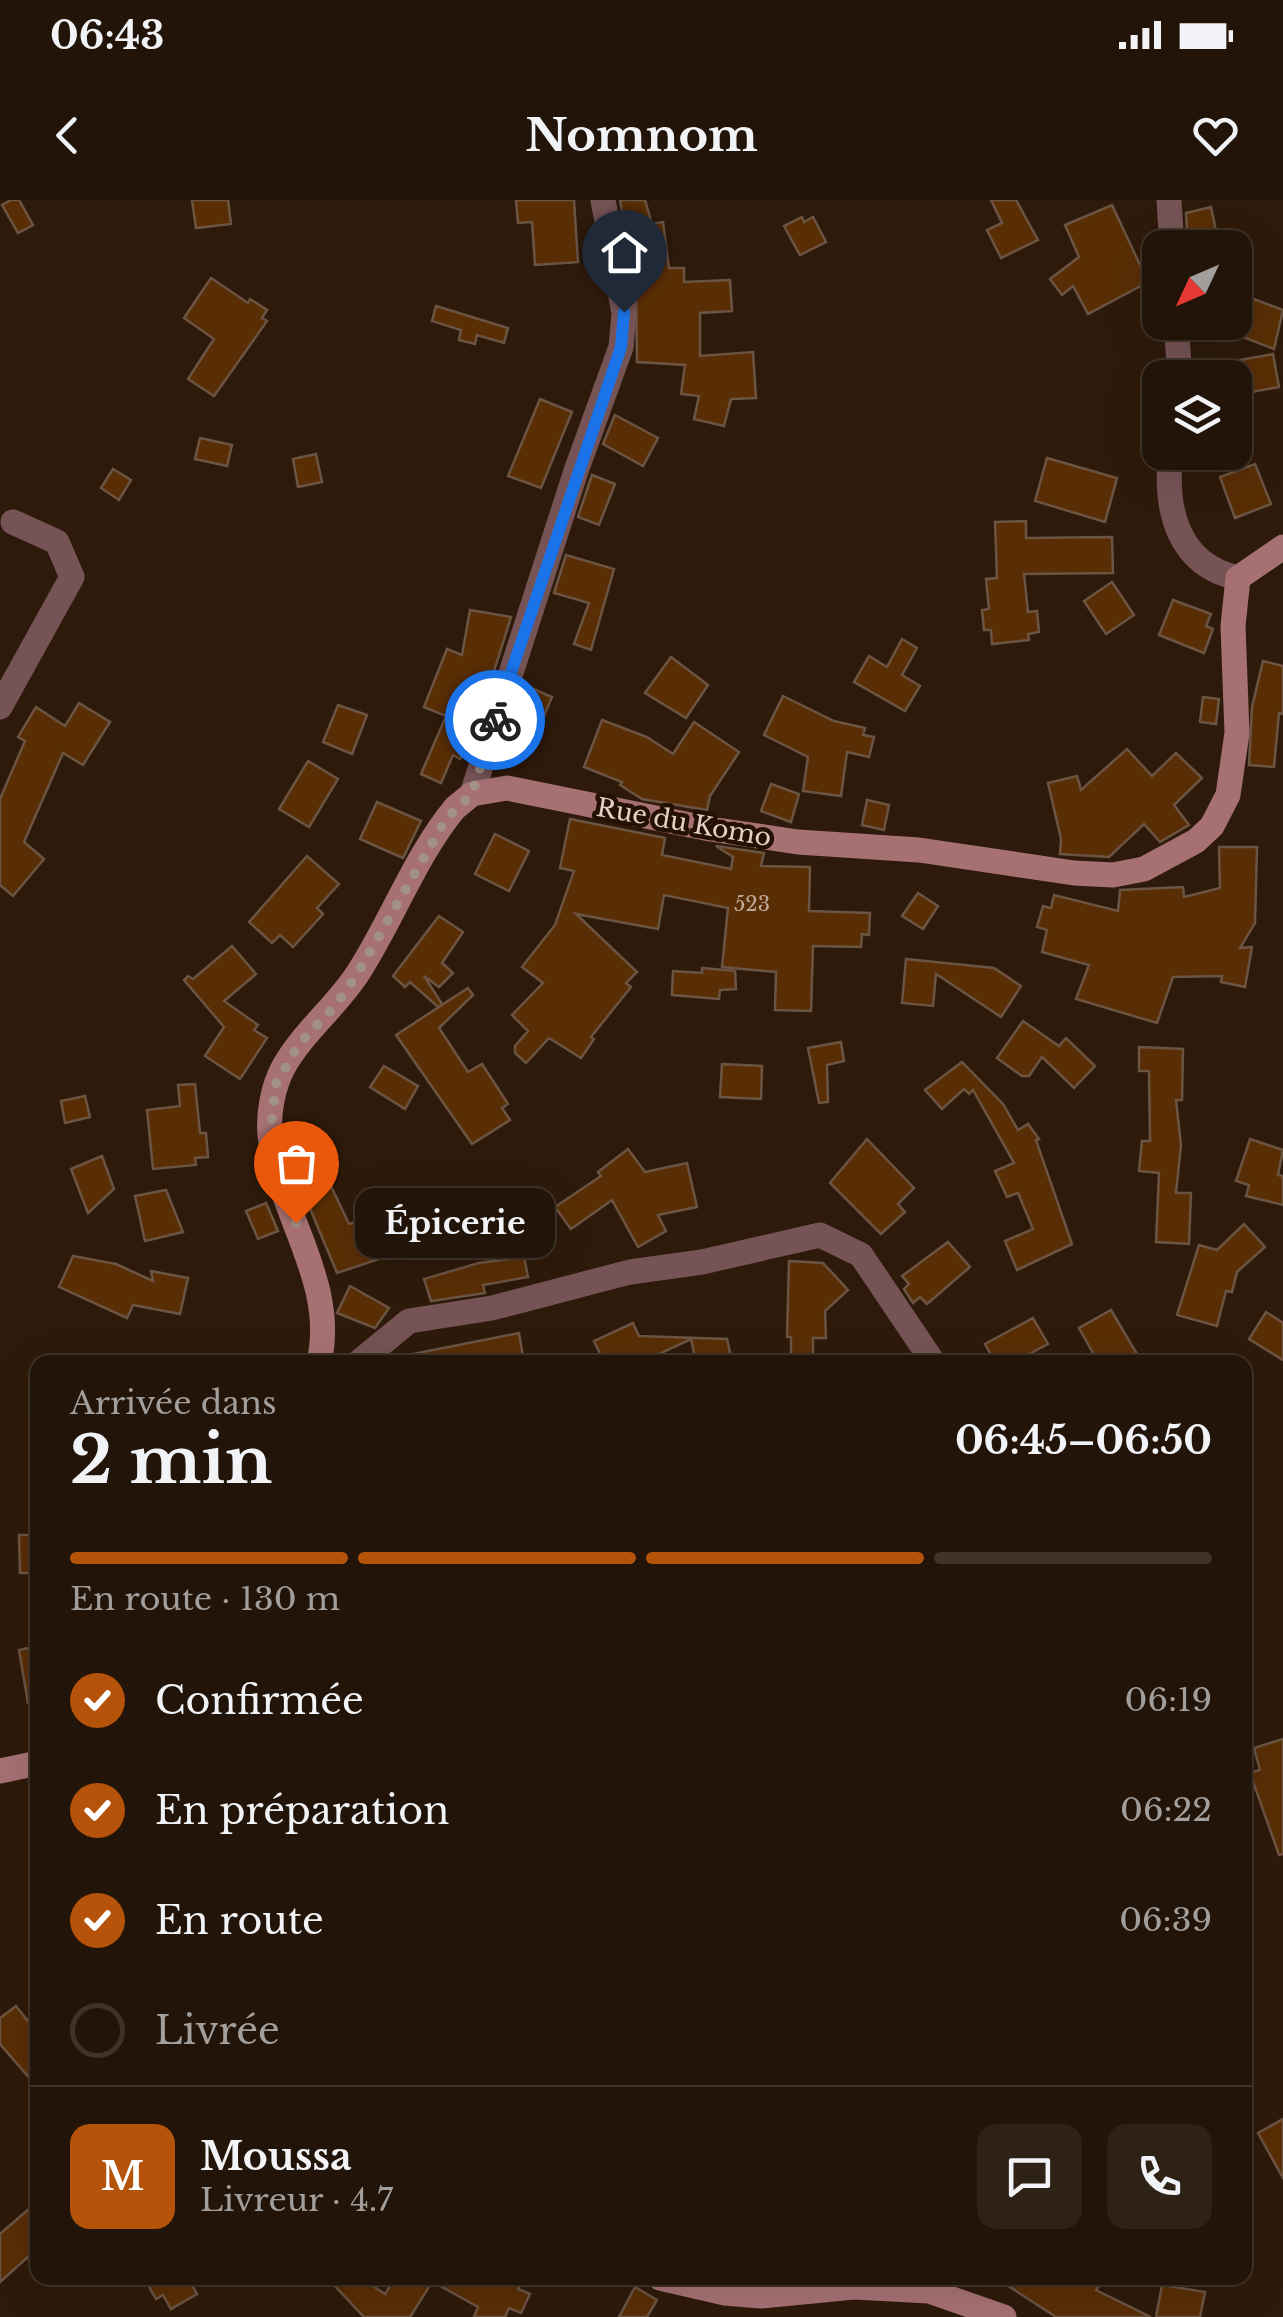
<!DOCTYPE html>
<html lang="fr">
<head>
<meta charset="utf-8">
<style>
	:root { --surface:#221408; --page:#2e2116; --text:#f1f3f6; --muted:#a29e9c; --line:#3f3329; --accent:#b45309 }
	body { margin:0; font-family:"Libre Baskerville",serif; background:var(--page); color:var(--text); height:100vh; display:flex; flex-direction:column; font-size:38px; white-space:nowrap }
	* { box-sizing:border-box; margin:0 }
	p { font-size:32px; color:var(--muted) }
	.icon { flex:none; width:55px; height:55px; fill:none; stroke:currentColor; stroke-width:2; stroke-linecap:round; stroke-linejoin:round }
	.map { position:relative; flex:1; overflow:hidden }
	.details { position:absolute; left:30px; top:1155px; width:1222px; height:930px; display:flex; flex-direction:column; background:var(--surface); border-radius:20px; box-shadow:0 10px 40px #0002,0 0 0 2px var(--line) }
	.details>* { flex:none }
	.needle { width:65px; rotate:226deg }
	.fabs { position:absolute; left:1142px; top:30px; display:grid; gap:20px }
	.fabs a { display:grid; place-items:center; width:110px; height:110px; border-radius:20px; background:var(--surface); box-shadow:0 10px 40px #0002,0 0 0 2px var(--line); font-size:50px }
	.pin { position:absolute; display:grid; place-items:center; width:85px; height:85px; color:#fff; margin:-102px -42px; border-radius:50% 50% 50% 0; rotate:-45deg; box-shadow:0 0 10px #0007 }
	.pin .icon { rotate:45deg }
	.courier { position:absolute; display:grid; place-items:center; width:100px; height:100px; margin:-50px; border:8px solid #1a73e8; border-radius:50%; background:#fff; color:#222; box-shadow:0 2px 12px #0007 }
	.bubble { position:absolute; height:70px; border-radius:20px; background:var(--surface); box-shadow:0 10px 40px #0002,0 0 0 2px var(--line); font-size:32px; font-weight:700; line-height:70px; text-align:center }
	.overview em { font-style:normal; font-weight:700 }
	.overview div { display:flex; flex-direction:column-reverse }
	.overview { display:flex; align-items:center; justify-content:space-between; height:170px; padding:0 40px }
	h1 { font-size:65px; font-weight:700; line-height:75px }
	.bar { display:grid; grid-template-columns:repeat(4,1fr); gap:15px 10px; align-content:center; height:120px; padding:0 40px }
	.bar i { height:12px; border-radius:8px; background:var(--line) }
	.bar .current { background:var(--accent) }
	.bar p { grid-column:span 4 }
	.line { display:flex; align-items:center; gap:25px; padding:0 40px; border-top:2px solid var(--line) }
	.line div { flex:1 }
	.round { display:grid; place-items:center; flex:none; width:105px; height:105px; border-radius:20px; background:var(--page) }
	ol { padding:0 40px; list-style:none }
	li { display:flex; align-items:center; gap:30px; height:110px }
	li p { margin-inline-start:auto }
	li .icon { padding:10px; border-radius:50%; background:var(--accent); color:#fff; stroke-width:4 }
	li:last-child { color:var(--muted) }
	li i { width:55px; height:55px; border:5px solid var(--line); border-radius:50% }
	.status { display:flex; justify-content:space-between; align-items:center; height:70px; padding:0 50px; background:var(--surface); direction:ltr }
	.status svg { height:28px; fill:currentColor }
	header { display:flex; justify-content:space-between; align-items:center; height:130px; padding:0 40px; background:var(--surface); font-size:45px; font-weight:700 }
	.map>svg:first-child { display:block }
	.building { fill:#592e05; stroke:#6c5443; stroke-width:2.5 }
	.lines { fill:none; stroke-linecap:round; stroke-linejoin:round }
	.street { stroke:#765456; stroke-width:25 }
	.secondary { stroke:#a77174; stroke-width:25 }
	.done { stroke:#a29286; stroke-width:10; stroke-dasharray:0 18 }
	.route { stroke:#1a73e8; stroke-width:12 }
	.labels { text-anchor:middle; stroke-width:9; stroke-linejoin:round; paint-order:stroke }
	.number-label { font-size:20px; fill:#bfa997 }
	.street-label { font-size:25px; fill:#e1d2c8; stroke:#241103 }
</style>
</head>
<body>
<div class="status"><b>06:43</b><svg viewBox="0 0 49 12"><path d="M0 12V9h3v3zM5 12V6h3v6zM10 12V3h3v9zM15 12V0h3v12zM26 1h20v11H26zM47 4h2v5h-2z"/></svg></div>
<header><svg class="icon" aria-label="back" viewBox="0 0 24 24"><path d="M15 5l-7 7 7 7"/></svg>Nomnom<svg class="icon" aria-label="heart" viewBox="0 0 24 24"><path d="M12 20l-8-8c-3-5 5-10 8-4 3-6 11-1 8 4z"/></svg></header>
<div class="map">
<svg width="1283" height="2117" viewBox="0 0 1283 2117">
	<rect width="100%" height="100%" fill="#2e1a0a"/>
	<g class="building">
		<path d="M11 0H19L33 25 18 33 2 5Z"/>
		<path d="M192 0H228L231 24 196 28Z"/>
		<path d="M516 0H574L578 62 535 65 532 22 518 23Z"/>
		<path d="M620 0H645L652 24 663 22 669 68H684V82L730 80 732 111 700 113V156L753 152 756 198 731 199 724 226 694 219 699 196 681 194 685 165 637 162 636 86H646V43L628 46Z"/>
		<path d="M991 0H1016L1038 40 1001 58 987 30 1002 23Z"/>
		<path d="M1112 5 1148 82 1088 114 1073 86 1062 95 1050 79 1079 57 1065 25Z"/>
		<path d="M1211 7 1219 45 1188 48 1186 13Z"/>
		<path d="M802 17 804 22 813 17 826 42 800 55 784 26Z"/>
		<path d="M211 78 248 103 250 99 267 110 262 118 267 121 214 196 188 179 214 139 184 118Z"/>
		<path d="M1235 92 1283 110 1274 149 1235 134Z"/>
		<path d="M436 106 508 128 504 143 477 135 475 144 459 140 461 130 432 121Z"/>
		<path d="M1273 154 1279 187 1235 195 1229 162Z"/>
		<path d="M540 199 572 212 541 288 508 276Z"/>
		<path d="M615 215 658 238 643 266 603 244Z"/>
		<path d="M200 238 232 245 227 266 195 259Z"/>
		<path d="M316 254 322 282 298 287 293 259Z"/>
		<path d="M1047 258 1117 278 1105 322 1035 301Z"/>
		<path d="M1255 264 1271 304 1235 318 1220 277Z"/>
		<path d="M113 269 131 280 119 300 101 288Z"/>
		<path d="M592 275 615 284 599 325 578 317Z"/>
		<path d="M1026 321V338L1112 337 1113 373 1024 374 1028 412 1037 411 1039 432 1028 434 1029 440 992 444 991 430H984L982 410 989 409 986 379 997 378 995 322Z"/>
		<path d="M566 355 614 369 591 450 574 444 589 403 554 393Z"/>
		<path d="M1112 382 1134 415 1106 434 1084 401Z"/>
		<path d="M1173 400 1211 414 1206 426 1213 429 1204 453 1159 435Z"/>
		<path d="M470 410 511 417 473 538 460 559 453 555 441 583 421 574 446 516 424 507 447 449 462 455Z"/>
		<path d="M902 439 917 448 902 475 920 486 905 511 854 482 869 456 887 467Z"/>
		<path d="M671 457 708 485 686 518 645 493Z"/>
		<path d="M1263 461 1283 466V514L1279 513 1274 567 1249 565 1252 507Z"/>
		<path d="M524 485 552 497 542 521 536 518 521 556 503 549Z"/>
		<path d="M783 496 834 521 865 528 863 535 874 537 869 557 847 552 841 596 803 591 808 557 764 535Z"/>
		<path d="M1203 497 1219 499 1216 524 1200 522Z"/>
		<path d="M79 503 110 522 83 565 63 553 24 642 44 659 13 696 0 685V599L25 541 18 537 36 507 65 526Z"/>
		<path d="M338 505 367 515 352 554 323 542Z"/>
		<path d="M602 520 647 537 673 554 694 522 739 552 710 596 707 610 642 599 620 585 622 582 584 567Z"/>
		<path d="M1127 549 1152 576 1176 553 1202 578 1174 605 1189 625 1160 642 1144 624 1109 657 1060 654 1061 639 1048 583 1077 576 1081 590Z"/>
		<path d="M308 561 338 579 309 627 279 609Z"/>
		<path d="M771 584 799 594 791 622 761 611Z"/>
		<path d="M867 600 889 605 884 630 862 625Z"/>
		<path d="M377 602 421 621 403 658 360 639Z"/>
		<path d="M570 619 665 638 662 655 731 669 733 657 716 646 764 653 761 666 810 667 809 711 870 713 869 735 862 734 861 747 813 746 811 811 775 810 776 772 722 767 728 708 664 695 658 729 576 714 637 772 626 783 631 787 591 837 594 839 581 858 549 838 526 863 515 853V846L528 831 512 815 543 783 522 767 555 725 574 671 560 668Z"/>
		<path d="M495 634 529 651 509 691 475 674Z"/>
		<path d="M1219 647H1257L1255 723 1240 748 1252 747 1245 787 1221 782 1222 776 1173 777 1157 823 1076 799 1089 765 1042 752 1047 730 1037 727 1043 706 1051 708 1054 695 1118 711 1120 690 1183 687 1184 697 1220 688Z"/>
		<path d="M307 656 339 684 317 708 323 714 293 747 280 735 272 743 249 722Z"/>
		<path d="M918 693 938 706 923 729 902 716Z"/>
		<path d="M439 716 463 732 442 763 453 773 439 787 424 776 442 804 438 807 410 782 405 787 393 776Z"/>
		<path d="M232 746 256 774 224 801 258 825 254 830 267 838 240 879 205 856 224 827 184 780 188 776 193 779Z"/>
		<path d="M906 759 994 768 1021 786 1001 817 936 774 933 806 902 803Z"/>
		<path d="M702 768 735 771 736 789 720 790 719 799 672 795 673 771 702 773Z"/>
		<path d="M468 788 473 795 439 828 468 872 482 864 508 904 502 908 510 920 472 944 396 835Z"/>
		<path d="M1023 821 1059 846 1066 838 1095 866 1074 888 1042 857 1029 876H1022L997 858Z"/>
		<path d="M841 842 844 861 827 865 828 902 819 903 808 848Z"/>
		<path d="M1139 847 1183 849 1182 900H1176L1181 945 1176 993H1191L1189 1044 1156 1042 1159 973 1139 971 1142 941H1150L1149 871H1139Z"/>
		<path d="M962 862 1003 904 1018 930 1028 924 1039 939 1036 940 1072 1044 1017 1070 1005 1041 1033 1029 1018 993 1007 997 995 971 1014 963 973 890 969 894 964 889 942 909 925 890Z"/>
		<path d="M722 864 762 866 761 899 720 897Z"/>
		<path d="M384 866 418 886 405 909 370 887Z"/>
		<path d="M195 884 200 933H206L208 957 195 958 196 965 153 969 147 910 180 906 178 885Z"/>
		<path d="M85 896 90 917 65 923 61 901Z"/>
		<path d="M867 939 914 988 898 1004 905 1012 881 1034 830 983Z"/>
		<path d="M1250 939 1283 950 1278 975 1283 976V1005L1246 996 1249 985 1236 981Z"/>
		<path d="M628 949 645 972 687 963 697 1007 658 1015 666 1031 638 1047 612 1000 571 1029 555 1007 601 976 598 972Z"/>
		<path d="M102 956 114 989 88 1013 71 969Z"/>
		<path d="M329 982 349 1024 368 1017 382 1058 337 1073 304 994Z"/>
		<path d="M166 990 183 1032 145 1041 135 996Z"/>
		<path d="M266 1003 278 1031 258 1039 246 1011Z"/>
		<path d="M1244 1024 1265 1047 1237 1072 1232 1092 1226 1091 1217 1126 1177 1115 1199 1045 1217 1050Z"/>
		<path d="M948 1042 970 1067 927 1104 920 1097 913 1103 904 1089 909 1084 902 1076Z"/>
		<path d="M73 1056 116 1064 153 1081 151 1071 188 1078 180 1114 133 1105 127 1118 59 1087Z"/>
		<path d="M524 1057 528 1077 483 1085 485 1093 431 1101 424 1079 479 1063Z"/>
		<path d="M789 1061 823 1063 848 1090 825 1111 826 1138H813V1162H791V1137H787Z"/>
		<path d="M350 1086 389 1108 375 1128 337 1113Z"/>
		<path d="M1111 1110 1131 1144 1142 1162H1098L1079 1128Z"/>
		<path d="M1266 1112 1283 1123V1160L1249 1139Z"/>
		<path d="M1033 1118 1048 1144 1014 1162H995L985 1144Z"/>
		<path d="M633 1123 639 1136 727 1139 732 1162H696L691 1139 642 1162H604L594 1141Z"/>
		<path d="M519 1133 524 1162H414L413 1154Z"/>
		<path d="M19 1335H38V1373H20Z"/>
		<path d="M38 1446V1502L28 1503 19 1450Z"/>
		<path d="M1283 1539V1654L1279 1655 1250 1573 1260 1570 1254 1548Z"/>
		<path d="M16 1806 38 1834V1888L0 1844V1818Z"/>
		<path d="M1283 1919V1978L1258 1933Z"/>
		<path d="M38 2001V2048L0 2082V2034Z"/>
		<path d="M144 2078H193L189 2080 197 2094 171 2109 163 2095 156 2099Z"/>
		<path d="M343 2078H361L385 2094 395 2078H414L429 2087 410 2117H364L334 2085Z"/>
		<path d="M426 2078H525L518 2089 530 2094 521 2113 509 2108 505 2117H474L478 2107Z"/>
		<path d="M996 2078H1105L1096 2090 1151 2117H1056Z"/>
		<path d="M1162 2085 1205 2092 1200 2117H1156Z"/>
		<path d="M635 2087 657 2100 647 2117H619Z"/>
	</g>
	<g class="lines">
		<g class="street">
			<path d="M1169 0 1172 48"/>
			<path d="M1176 122 1180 178"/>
			<path d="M1171 252C1164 308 1177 365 1238 378"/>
			<path d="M0 507 72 377 57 342 13 322"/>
			<path d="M472 594 576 271 621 147 624 113 603 0"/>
			<path d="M359 1162 409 1121 492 1108 630 1072 702 1062 820 1035 861 1055 933 1162"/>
		</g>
		<g class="secondary">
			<path d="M319 1162C338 1082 277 1012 270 935 268 913 273 887 283 868 302 833 336 807 358 773 391 722 417 653 455 608L472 594 507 588 710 629 798 642 919 650 1074 673 1113 675 1144 669 1196 641 1212 626 1228 595 1237 533 1233 426 1238 378 1283 347"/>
			<path d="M0 1571 38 1563"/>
			<path d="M660 2078 725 2093 761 2096 854 2087 929 2091 1004 2117"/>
		</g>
	</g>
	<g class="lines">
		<path class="done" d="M296 1023 270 936 276 884 299 844 336 805 356 776 446 619 472 594 495 520"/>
		<path class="route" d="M495 520 621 147 624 112"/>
	</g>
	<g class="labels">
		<g class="number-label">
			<text x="752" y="711">523</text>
		</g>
		<g class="street-label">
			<text transform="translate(684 622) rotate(10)" y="9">Rue du Komo</text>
		</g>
	</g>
</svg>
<div class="fabs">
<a><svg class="needle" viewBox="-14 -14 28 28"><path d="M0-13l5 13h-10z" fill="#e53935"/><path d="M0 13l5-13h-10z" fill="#a29e9c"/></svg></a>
<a><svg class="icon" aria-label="layers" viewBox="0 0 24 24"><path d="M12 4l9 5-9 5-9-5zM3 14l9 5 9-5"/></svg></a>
</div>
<div class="pin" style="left:296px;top:1023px;background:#ea580c"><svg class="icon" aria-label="bag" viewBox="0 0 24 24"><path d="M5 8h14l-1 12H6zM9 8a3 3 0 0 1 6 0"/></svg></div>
<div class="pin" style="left:624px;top:112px;background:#1f2937"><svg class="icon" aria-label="home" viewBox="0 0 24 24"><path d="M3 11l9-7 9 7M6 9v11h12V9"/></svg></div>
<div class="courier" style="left:495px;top:520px"><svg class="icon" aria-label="bike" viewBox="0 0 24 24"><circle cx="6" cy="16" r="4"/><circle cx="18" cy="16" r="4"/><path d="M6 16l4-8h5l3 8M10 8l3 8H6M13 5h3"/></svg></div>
<div class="bubble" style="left:355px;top:988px;width:200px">Épicerie</div>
<section class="details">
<div class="overview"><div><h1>2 min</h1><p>Arrivée dans</p></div><em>06:45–06:50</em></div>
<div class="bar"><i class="current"></i><i class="current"></i><i class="current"></i><i></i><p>En route · 130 m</p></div>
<ol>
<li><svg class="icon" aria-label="check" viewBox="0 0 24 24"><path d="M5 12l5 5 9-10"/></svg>Confirmée<p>06:19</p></li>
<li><svg class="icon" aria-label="check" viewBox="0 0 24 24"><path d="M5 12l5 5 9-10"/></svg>En préparation<p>06:22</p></li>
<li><svg class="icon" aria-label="check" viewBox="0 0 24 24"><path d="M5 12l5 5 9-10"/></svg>En route<p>06:39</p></li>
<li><i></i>Livrée</li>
</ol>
<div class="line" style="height:180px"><b class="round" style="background:var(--accent);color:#fff">M</b><div><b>Moussa</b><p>Livreur · 4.7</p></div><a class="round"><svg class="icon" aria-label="chat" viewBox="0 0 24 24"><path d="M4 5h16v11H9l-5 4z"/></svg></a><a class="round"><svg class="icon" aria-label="phone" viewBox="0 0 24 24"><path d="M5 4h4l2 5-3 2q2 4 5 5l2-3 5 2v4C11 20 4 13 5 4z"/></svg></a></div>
</section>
</div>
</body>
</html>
